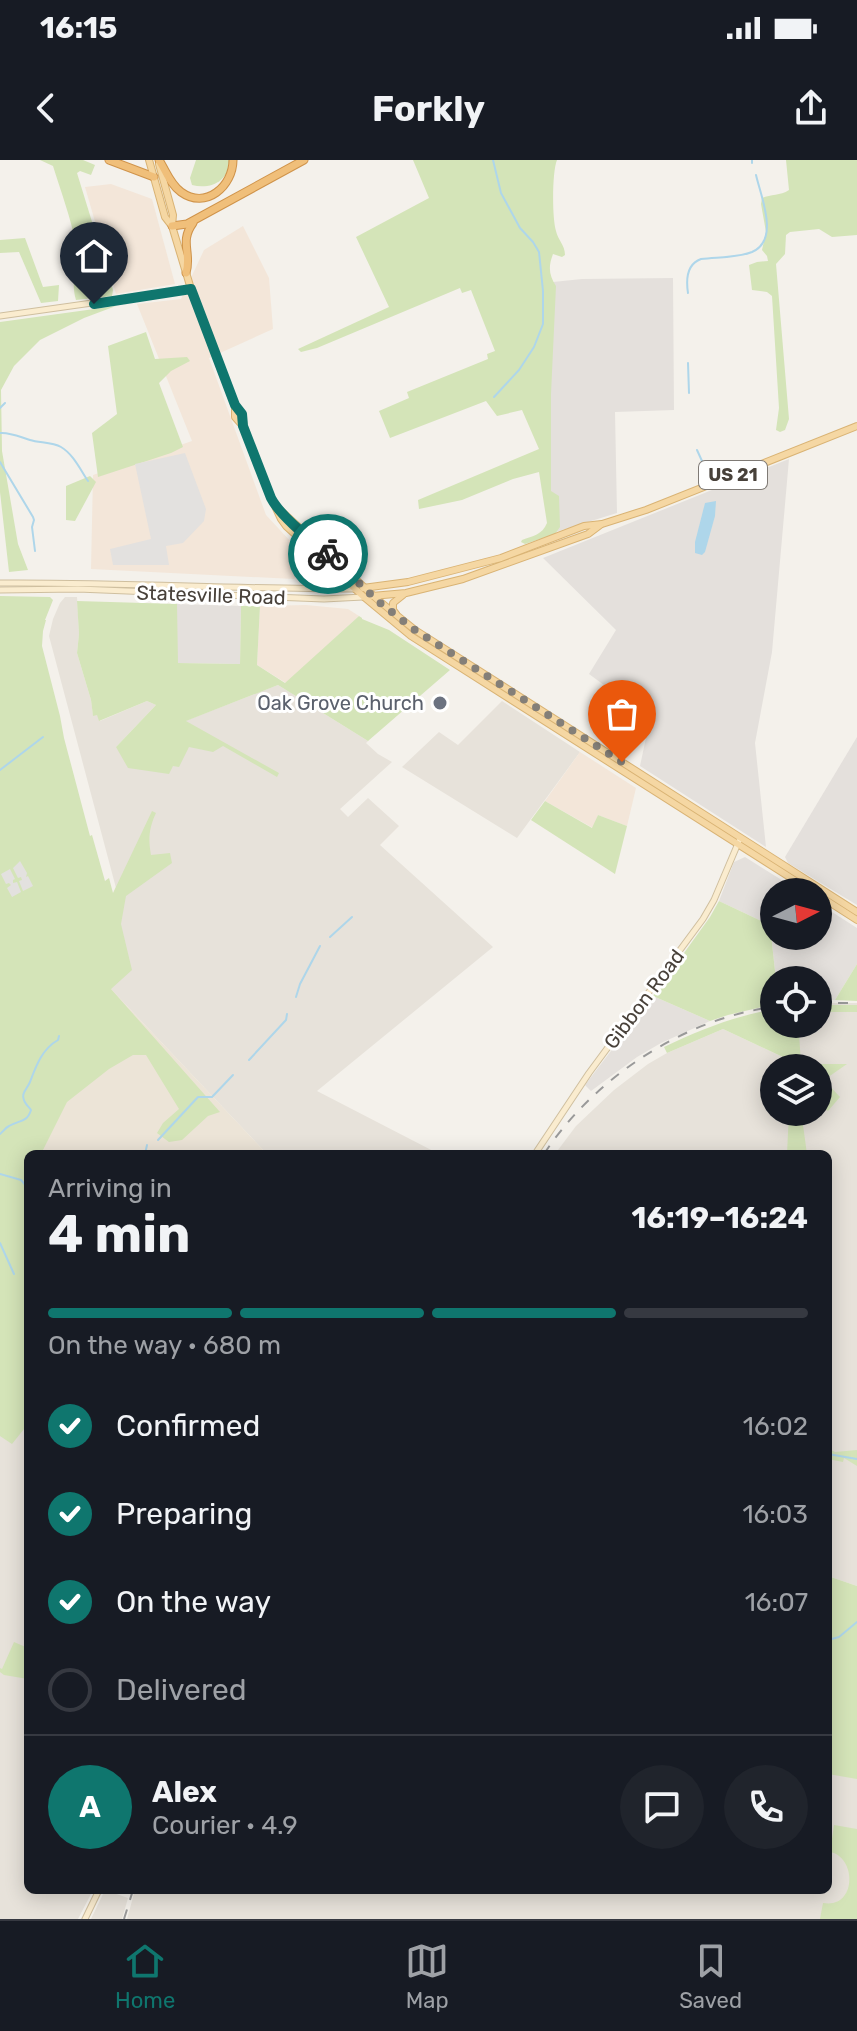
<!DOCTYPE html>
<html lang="en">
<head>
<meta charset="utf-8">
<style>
	:root { --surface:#171b24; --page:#20242c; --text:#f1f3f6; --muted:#9ea1a6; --line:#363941; --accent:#0f766e }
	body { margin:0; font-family:Rubik,sans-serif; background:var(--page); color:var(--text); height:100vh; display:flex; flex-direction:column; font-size:30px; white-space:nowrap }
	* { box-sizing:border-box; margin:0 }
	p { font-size:26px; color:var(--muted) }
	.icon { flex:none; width:44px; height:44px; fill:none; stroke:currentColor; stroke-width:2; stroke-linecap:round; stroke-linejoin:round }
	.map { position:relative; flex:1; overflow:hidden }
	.details { position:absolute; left:24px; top:990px; width:808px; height:744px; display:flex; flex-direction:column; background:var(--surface); border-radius:12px; box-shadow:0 4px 20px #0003 }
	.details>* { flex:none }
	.needle { width:52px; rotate:84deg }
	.controls { position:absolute; left:760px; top:718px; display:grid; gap:16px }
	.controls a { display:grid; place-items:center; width:72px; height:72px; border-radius:50%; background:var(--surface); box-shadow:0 4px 20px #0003; font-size:40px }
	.pin { position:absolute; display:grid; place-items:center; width:68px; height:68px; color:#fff; margin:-82px -34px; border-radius:50% 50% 50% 0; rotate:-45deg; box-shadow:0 0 8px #0007 }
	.pin .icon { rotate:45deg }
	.courier { position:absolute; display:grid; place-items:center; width:80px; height:80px; margin:-40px; border:6px solid #0f766e; border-radius:50%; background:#fff; color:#222; box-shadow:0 2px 10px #0007 }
	.overview em { font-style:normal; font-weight:700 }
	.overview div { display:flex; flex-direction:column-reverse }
	.overview { display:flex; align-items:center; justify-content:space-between; height:136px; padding:0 24px }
	h1 { font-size:52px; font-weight:700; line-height:60px }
	.bar { display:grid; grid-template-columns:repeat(4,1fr); gap:12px 8px; align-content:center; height:96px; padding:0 24px }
	.bar i { height:10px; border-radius:6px; background:var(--line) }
	.bar .active { background:var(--accent) }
	.bar p { grid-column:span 4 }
	.line { display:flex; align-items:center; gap:20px; padding:0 24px; border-top:2px solid var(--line) }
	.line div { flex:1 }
	.round { display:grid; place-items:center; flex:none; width:84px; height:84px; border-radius:42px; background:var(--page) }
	ol { padding:0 24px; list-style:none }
	li { display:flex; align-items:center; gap:24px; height:88px }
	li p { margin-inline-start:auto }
	li .icon { padding:8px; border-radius:50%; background:var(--accent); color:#fff; stroke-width:4 }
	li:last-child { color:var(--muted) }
	li i { width:44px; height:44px; border:4px solid var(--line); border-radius:50% }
	.status { display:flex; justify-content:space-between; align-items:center; height:56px; padding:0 40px; background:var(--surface); direction:ltr }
	.status svg { height:22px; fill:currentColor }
	header { display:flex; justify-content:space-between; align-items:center; height:104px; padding:0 24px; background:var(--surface); font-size:36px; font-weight:700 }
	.dock { display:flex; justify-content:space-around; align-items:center; height:112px; border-top:2px solid var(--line); background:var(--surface); font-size:22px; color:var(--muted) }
	.dock a { display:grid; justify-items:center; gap:4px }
	.dock .active { color:var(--accent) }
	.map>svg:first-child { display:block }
	.residential { fill:#e7e2da; fill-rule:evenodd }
	.commercial { fill:#f3e6d9 }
	.industrial { fill:#e4e0dc }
	.education { fill:#ece4d7 }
	.green { fill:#d4e4b8 }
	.parking { fill:#e3e1df }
	.water { fill:#aed6ea }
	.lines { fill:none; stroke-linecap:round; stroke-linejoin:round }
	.stream { stroke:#aed6ea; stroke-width:2 }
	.secondary-casing { stroke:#cfbf9f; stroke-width:7 }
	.primary-casing { stroke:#d9b374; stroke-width:8 }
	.highway-casing { stroke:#cf934a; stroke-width:9 }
	.secondary { stroke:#faeccf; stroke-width:5 }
	.primary { stroke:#f5d7a3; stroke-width:6 }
	.highway { stroke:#f0bf7a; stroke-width:7 }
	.rail { stroke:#999; stroke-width:2; stroke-dasharray:10 10; stroke-linecap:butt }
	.done { stroke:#847f78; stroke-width:8; stroke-dasharray:0 14.4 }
	.route { stroke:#0f766e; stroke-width:10 }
	.worship-dot { fill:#6b7280; stroke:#fff; stroke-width:3 }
	.labels { text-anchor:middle; stroke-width:6; stroke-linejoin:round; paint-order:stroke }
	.shield { fill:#fff; stroke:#7f7a75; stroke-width:2 }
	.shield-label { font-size:18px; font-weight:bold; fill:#48413a }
	.street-label { font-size:20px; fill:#48413a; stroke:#fff }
	.worship-label { font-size:20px; fill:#5b616d; stroke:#fff; text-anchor:end }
</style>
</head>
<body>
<div class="status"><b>16:15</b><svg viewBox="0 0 49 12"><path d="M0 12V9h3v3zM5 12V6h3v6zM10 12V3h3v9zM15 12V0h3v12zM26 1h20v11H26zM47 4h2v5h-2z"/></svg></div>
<header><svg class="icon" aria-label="back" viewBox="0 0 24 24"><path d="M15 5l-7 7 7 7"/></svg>Forkly<svg class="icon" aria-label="share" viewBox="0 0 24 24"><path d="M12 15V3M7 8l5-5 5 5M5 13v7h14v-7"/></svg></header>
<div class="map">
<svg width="857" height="1759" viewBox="0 0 857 1759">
	<rect width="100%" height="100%" fill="#f4f1eb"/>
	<g class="residential">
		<path d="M65 437H77L79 474 77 493 91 540 93 555 97 554 100 561 147 541 156 545 116 587 192 565 185 561 278 525 368 581 366 583 378 594 392 602 340 649 348 657 368 638 399 666 380 685 493 787 317 931 439 994H267L111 829 112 736 116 728 49 476 53 459 60 443Z"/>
		<path d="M502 541 580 592 517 678 402 607 439 572 458 585Z"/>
		<path d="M818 843H857V1426L828 1416V994H555L576 966 614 930 648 904 667 893 723 869 785 898 782 864H818ZM774 908H818V952H774Z"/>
		<path d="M0 1081 28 1082V1730H93L78 1759H0Z"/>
		<path d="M828 1610 857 1616V1759H127L135 1730H828Z"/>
		<path d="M105 1730 128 1738 122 1759H91Z"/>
	</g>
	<g class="commercial">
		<path d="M111 24 152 39 175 124 116 134 85 27Z"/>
		<path d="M243 66 269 118 273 169 209 198 266 355 306 398 294 419 91 409 93 315 192 281 137 144 181 139 204 90Z"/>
		<path d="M306 445 348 449 359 456 286 523 257 505 260 446Z"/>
		<path d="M580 592 636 628 627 666 598 655 593 668 545 641Z"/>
	</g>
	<g class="industrial">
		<path d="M673 118 674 250 615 252 617 353 549 374V254L553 122 582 119Z"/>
		<path d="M789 299 772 492 755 583 766 687 640 606 650 559 589 514 616 470 543 398Z"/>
		<path d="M177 444 241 446 240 504 177 503Z"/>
		<path d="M857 577V745L788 703 785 697Z"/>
		<path d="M745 697 801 732H774V776H818V743L857 768V804L835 840H818V820H776L770 765 719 741 734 702Z"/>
		<path d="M653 836 710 861 661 883 637 897 591 931 585 925Z"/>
	</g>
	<path class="education" d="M111 829 267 994H28Z"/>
	<g class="green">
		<path d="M40 0H83L95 5 91 15 80 11 77 13 113 130 112 136 76 140C69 116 81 106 76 85 71 58 61 32 53 6Z"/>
		<path d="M196 0H229C230 21 210 30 192 25L190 18Z"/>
		<path d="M413 0H557C552 12 552 58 556 71 558 80 565 85 565 95L562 97 553 94C548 107 549 115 556 126L551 234V331L559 336 560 367 555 374 525 384 521 382 522 380C533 376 542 375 547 363L539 312 513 319 462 340 419 349 418 340 539 289 522 250 497 256 486 241 390 278 379 251 409 238 407 232 488 199 487 194 495 191 471 130 462 133 460 128 317 188 301 192 298 189 389 147 356 77 429 38Z"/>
		<path d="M786 0H857V75L832 77 819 69 790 72 786 75 785 94 776 104 789 259 785 270 780 272 776 270 779 248 772 136 767 132 752 130 749 105 757 102 768 101 767 96 762 90 766 72 761 44 762 38C771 34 780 36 789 30Z"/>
		<path d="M25 78 43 127 59 125 58 141 41 143 19 92 0 93V80Z"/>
		<path d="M116 146 84 158 40 180 14 206 1 230 2 291 18 384 28 410 9 412 0 332V162Z"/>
		<path d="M146 172 155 199 187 197 190 201 171 211 159 223 183 287 171 293 98 317 92 273 117 254 108 186Z"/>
		<path d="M90 316 96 322 75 361 66 360V326Z"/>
		<path d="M0 436 50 437 53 440 45 460H46L43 471 42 486 60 556 64 578 90 676 92 675 105 721 109 718 113 733 152 651 156 653C149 668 148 679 151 695L170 693 172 703 126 736 121 764 132 810 111 829 220 952 208 956 182 980 169 982 157 973 163 963 179 949 146 895H133L109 909 67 942 43 990 44 994H28V1264L12 1284 0 1276Z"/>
		<path d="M77 441 177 444 178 503 240 504 241 446H260L257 505 285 523 359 456 362 458V459L389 470 450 510 368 581 278 525 186 561 279 613 277 617 223 586 213 592 189 587 179 607 173 606 169 614 128 608 116 587 156 545 147 541 99 561 97 555 93 556 91 540 77 493 79 474Z"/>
		<path d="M545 641 592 668 598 655 627 666 615 714 531 660Z"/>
		<path d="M719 741 770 765 776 820H774V844L728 855 710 861 653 836 710 757Z"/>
		<path d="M857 804V841L835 840Z"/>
		<rect x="818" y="845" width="39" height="7"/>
		<path d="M774 849V864H811V873H799L801 904H847L824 920 840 937 828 951 818 944V908H787L785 898 723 869 667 893 664 887C699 870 735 856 774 849Z"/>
		<path d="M789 952H805L803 965 807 994H787Z"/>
		<path d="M828 1288 835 1292 857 1290V1306L844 1298 843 1302 828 1299Z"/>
		<path d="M828 1416 857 1426V1619L828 1614Z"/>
		<path d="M14 1482 28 1488V1519L4 1515 0 1512V1508L2 1509Z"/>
		<path d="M834 1665 857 1669V1759H820L823 1743C857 1749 857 1697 830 1692Z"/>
	</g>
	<g class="parking">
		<path d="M185 293 206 349 204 361 183 383 166 386 169 405H113L110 389 151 379 135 304Z"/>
		<path d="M20 701 27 713 26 717 28 716 33 726 23 731 19 721 22 720 21 717 18 718 13 708Z"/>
		<path d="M10 709 15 719 13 720V723L17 722 21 732 12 737 7 728 11 725 9 723 6 724 1 714Z"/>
	</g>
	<path class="water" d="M716 341 715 356 705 392 702 395 695 393V382L705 343Z"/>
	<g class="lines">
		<g class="stream">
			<path d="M493 0 501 33 520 68 533 82 539 92 543 131V164L534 187 519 210 494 237"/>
			<path d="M752 0V3"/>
			<path d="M688 133C686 120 687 104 701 99 718 97 737 98 752 92 780 80 761 37 756 15"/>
			<path d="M688 203 689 233"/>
			<path d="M0 248 5 243"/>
			<path d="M0 273C10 272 20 277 30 280 39 283 52 282 61 287 73 294 80 309 88 321"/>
			<path d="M697 290 707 312"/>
			<path d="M0 302 33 357 34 360 32 367 35 391"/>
			<path d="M0 610 43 577"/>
			<path d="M330 777 352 757"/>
			<path d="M296 837 300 824 320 786"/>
			<path d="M249 900 286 860 287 854"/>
			<path d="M0 974C3 972 5 968 9 966 19 960 27 963 31 950 29 947 25 944 24 940 21 933 27 929 30 922 36 906 42 889 58 880L59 876"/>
			<path d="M158 980 198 937H212L233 915"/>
			<path d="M145 994 147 985"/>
			<path d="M0 1014 21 1020 28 1028"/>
			<path d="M0 1083 14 1114"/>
			<path d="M828 1294 857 1299"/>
			<path d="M828 1480 839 1477 857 1462"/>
		</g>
		<g class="secondary-casing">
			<g id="secondary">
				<path d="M0 156 191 129"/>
				<path d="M0 423C118 422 236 429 354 429"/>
				<path d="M0 430 78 429 324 439 363 437"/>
				<path d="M535 994 589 913 703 759 714 740 739 681"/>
				<path d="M85 1759 99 1730"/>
			</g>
		</g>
		<g class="primary-casing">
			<g id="primary">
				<path d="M149 0 165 57 172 66"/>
				<path d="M159 4 173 55 172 66 191 129 235 245C242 252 244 257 243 266L268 331 281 359 286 366 364 437 411 476 813 732"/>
				<path d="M235 245V257L243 266"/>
				<path d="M279 349 378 440 415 470 857 752"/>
				<path d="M363 428 408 422 501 398 584 366 602 364 646 350 857 266"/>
				<path d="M325 429 331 425 334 419 330 406"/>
				<path d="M372 436 406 433 463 419 588 374 600 365"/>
				<path d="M396 454 393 450V443L403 435"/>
				<path d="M818 735 857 760"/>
			</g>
		</g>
		<g class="highway-casing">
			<g id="highway">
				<path d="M109 0 154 17"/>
				<path d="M159 0C166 11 170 24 181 32 206 50 233 26 233 0"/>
				<path d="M172 66 187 64 304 0"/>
				<path d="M186 113C192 93 179 82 193 63"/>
			</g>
		</g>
		<use href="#secondary" class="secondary"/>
		<use href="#primary" class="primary"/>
		<use href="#highway" class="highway"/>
		<g class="rail">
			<path d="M818 843H857"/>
			<path d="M544 994C593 919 684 858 774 847"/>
			<path d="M124 1759 133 1730"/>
		</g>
	</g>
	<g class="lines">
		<path class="done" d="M328 394 379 442 415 470 622 602"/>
		<path class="route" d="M94 144 191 129 235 245 242 254 243 266 271 338C281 357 311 380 328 394"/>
	</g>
	<circle class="worship-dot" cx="440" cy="543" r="8"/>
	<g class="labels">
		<rect class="shield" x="699" y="301" width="68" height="28" rx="6"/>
		<g class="shield-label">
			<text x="733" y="321">US 21</text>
		</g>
		<g class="street-label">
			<text transform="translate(211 435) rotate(2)" y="7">Statesville Road</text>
			<text transform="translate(644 839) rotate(-53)" y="7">Gibbon Road</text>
		</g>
		<g class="worship-label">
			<text x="424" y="550">Oak Grove Church</text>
		</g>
	</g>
</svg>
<div class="controls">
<a><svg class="needle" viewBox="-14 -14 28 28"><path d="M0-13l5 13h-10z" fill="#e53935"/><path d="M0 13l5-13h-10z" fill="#9ea1a6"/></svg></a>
<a><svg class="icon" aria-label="locate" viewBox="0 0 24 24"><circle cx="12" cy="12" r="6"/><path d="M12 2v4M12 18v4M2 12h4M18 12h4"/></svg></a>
<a><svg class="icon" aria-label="layers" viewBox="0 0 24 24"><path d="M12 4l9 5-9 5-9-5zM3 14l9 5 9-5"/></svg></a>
</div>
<div class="pin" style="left:622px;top:602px;background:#ea580c"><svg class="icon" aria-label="bag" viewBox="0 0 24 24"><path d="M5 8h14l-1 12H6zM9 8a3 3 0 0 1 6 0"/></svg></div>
<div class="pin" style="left:94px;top:144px;background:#1f2937"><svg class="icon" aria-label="home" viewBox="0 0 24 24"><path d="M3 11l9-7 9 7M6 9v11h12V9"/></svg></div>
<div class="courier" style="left:328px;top:394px"><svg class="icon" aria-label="bike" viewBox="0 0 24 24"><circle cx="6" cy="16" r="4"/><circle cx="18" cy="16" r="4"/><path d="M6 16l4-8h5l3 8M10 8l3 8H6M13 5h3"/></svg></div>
<section class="details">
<div class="overview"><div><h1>4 min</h1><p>Arriving in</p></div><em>16:19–16:24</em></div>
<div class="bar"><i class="active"></i><i class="active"></i><i class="active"></i><i></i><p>On the way · 680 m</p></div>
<ol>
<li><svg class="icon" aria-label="check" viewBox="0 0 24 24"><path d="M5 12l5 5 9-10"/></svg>Confirmed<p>16:02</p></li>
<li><svg class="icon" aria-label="check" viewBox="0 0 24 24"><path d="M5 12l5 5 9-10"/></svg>Preparing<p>16:03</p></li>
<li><svg class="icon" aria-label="check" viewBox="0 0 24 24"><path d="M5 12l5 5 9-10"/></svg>On the way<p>16:07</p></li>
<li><i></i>Delivered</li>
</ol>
<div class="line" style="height:144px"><b class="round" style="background:var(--accent);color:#fff">A</b><div><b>Alex</b><p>Courier · 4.9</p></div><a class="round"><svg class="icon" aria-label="chat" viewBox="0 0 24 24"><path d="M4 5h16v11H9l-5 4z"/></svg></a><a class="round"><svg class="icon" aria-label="phone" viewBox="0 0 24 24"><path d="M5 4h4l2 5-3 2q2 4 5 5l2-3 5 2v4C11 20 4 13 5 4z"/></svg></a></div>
</section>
</div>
<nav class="dock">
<a class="active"><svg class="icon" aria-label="home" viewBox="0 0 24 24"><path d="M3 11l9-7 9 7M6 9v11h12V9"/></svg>Home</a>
<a><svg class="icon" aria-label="map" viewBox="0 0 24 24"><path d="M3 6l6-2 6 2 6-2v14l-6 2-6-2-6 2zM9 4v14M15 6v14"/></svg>Map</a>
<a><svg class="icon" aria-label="saved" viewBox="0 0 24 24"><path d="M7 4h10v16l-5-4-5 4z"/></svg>Saved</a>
</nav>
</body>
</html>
